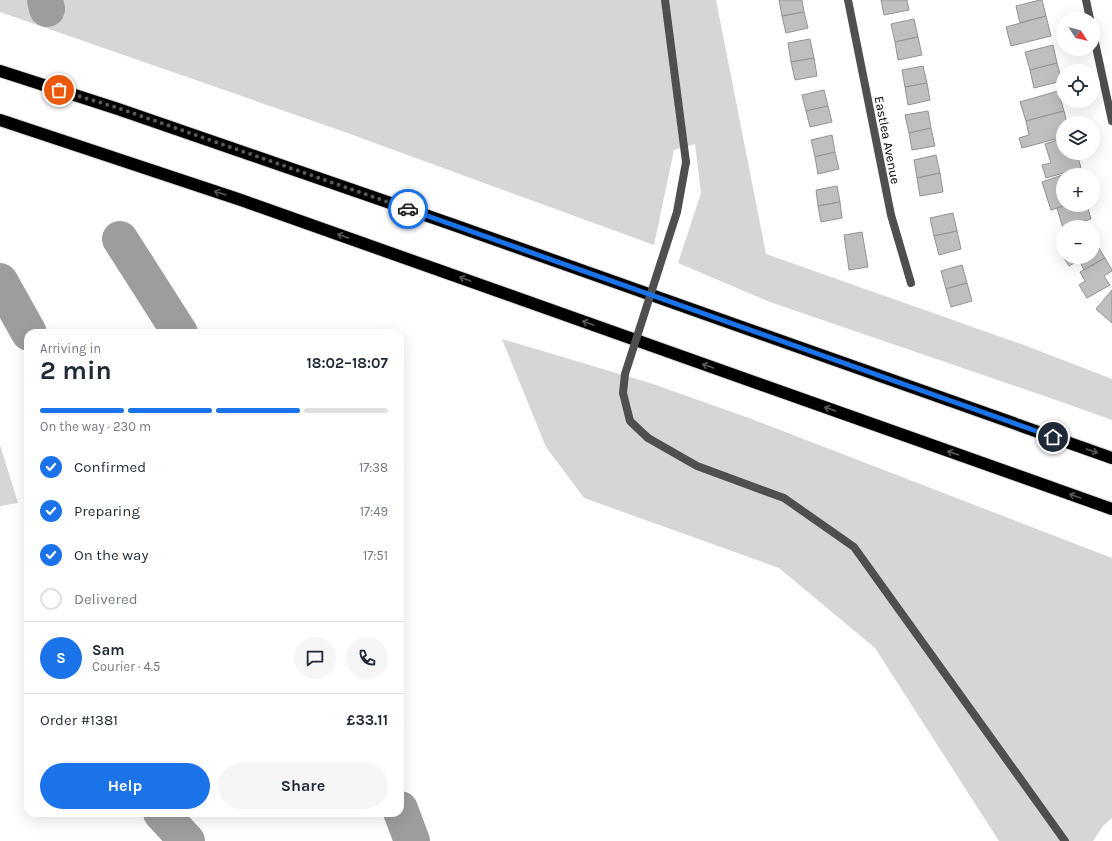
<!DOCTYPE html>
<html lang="en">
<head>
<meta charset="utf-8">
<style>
	:root { --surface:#fff; --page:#f6f6f7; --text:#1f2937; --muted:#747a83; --line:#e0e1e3; --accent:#1a73e8 }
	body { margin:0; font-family:Karla,sans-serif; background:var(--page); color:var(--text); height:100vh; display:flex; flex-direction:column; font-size:15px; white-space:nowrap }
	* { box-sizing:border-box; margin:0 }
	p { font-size:13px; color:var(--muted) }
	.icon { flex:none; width:22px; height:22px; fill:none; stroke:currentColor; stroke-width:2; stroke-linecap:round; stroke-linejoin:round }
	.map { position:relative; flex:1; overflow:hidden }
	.drawer { position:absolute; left:24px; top:329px; width:380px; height:488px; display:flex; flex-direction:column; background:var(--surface); border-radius:12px; box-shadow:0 4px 16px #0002 }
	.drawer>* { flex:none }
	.needle { width:26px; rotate:126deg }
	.tools { position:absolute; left:1056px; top:12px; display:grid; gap:8px }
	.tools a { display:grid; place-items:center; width:44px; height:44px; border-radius:50%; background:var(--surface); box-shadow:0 4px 16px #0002; font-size:20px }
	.pin { position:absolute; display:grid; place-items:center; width:34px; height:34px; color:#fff; margin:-17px; border:2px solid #fff; border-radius:50%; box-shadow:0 1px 4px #0007 }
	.courier { position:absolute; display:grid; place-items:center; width:40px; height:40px; margin:-20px; border:3px solid #1a73e8; border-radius:50%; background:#fff; color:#222; box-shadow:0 1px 5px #0007 }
	.overview em { font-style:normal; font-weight:700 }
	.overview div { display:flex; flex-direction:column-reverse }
	.overview { display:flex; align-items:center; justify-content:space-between; height:68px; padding:0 16px }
	h1 { font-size:26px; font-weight:700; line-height:30px }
	.bar { display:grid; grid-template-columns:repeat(4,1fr); gap:6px 4px; align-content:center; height:48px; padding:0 16px }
	.bar i { height:5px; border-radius:3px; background:var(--line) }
	.bar .current { background:var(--accent) }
	.bar p { grid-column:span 4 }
	.line { display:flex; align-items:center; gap:10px; padding:0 16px; border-top:1px solid var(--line) }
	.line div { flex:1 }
	.round { display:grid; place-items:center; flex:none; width:42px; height:42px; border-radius:21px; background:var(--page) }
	ol { padding:0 16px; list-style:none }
	li { display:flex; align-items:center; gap:12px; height:44px }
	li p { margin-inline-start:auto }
	li .icon { padding:4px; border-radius:50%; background:var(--accent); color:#fff; stroke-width:4 }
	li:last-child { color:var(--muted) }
	li i { width:22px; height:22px; border:2px solid var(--line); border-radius:50% }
	.action { display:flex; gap:8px; margin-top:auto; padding:8px 16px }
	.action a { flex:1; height:46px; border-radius:24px; background:var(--accent); color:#fff; font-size:16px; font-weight:700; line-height:46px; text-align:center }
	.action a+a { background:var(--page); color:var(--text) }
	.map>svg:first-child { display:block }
	.green { fill:#d6d6d6 }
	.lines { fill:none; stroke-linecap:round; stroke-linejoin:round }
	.river { stroke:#9d9d9d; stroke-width:36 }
	.building { fill:#bfbfbf; stroke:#939393 }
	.motorway-casing { stroke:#dbdbdb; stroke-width:14 }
	.service { stroke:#4f4f4f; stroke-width:8 }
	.minor { stroke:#4f4f4f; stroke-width:8 }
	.motorway { stroke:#000; stroke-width:12 }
	.service-bridge { stroke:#4f4f4f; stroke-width:8 }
	.oneway { stroke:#595959 }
	.done { stroke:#595959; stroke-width:4; stroke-dasharray:0 7.2 }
	.route { stroke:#1a73e8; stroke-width:5 }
	.labels { text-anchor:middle; stroke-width:3; stroke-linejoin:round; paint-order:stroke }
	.street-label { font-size:13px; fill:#000; stroke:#fff }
</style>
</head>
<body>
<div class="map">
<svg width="1112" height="841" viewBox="0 0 1112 841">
	<rect width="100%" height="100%" fill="#fff"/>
	<g class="green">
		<path d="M0 0H716L766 254 1024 345 1112 379V420L1056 400 770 302 678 263 701 193 695 144 674 150 654 245 342 131 0 12Z"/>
		<path d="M502 339 650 383 749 418 1112 558V818L1103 826 1093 841H999L875 648 779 568 584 498 546 447Z"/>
		<path d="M0 445 18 503 0 506Z"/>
	</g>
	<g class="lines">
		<g class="river">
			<path d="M45 0 47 9"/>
			<path d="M120 239 180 333"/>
			<path d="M0 281 29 333"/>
			<path d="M400 809 412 841"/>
			<path d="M161 813 187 841"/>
		</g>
	</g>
	<g class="building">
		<path d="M779 0H802L804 12 782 16Z"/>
		<path d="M881 0H907L909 10 884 15Z"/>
		<path d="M1040 0H1042L1046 16 1020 23 1016 6Z"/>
		<path d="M804 12 808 28 786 33 782 16Z"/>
		<path d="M1046 16 1051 36 1011 46 1006 27Z"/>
		<path d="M914 19 918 37 895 42 891 24Z"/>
		<path d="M918 37 922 55 898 60 895 42Z"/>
		<path d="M810 39 814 58 791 62 788 43Z"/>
		<path d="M1053 45 1057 63 1030 70 1025 52Z"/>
		<path d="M814 58 817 76 795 80 791 62Z"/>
		<path d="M1057 63 1062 81 1034 88 1030 70Z"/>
		<path d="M923 66 927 83 905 87 902 70Z"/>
		<path d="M927 83 930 100 908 105 905 87Z"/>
		<path d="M824 90 828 106 806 111 802 95Z"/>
		<path d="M1058 91 1064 111 1026 121 1020 102Z"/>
		<path d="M828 106 832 122 810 127 806 111Z"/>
		<path d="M928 111 931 128 909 133 905 115Z"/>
		<path d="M1064 111 1067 123H1063V137L1022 148 1019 138 1029 135 1026 121Z"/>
		<path d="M931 128 935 146 912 150 909 133Z"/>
		<path d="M832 135 835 152 815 157 811 140Z"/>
		<path d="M1063 138V153H1077L1081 168 1046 178 1042 165 1051 163 1045 144Z"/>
		<path d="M835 152 839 169 818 174 815 157Z"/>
		<path d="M936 155 940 173 917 178 914 160Z"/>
		<path d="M940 173 943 192 920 196 917 178Z"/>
		<path d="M1068 173V175H1063V205H1067L1051 210 1042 182Z"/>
		<path d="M837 186 840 202 818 206 816 190Z"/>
		<path d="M840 202 842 218 821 222 818 206Z"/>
		<path d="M1067 205H1087L1091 219 1063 228 1057 208Z"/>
		<path d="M953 213 957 231 934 236 930 218Z"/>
		<path d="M957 231 961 249 939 255 934 236Z"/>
		<path d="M862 232 868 267 849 270 844 235Z"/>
		<path d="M1093 240H1094L1105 258 1084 270 1079 260 1069 266 1063 257H1093Z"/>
		<path d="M1063 244V256L1058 247Z"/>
		<path d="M1105 258 1112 270V271L1104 276 1110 285 1087 298 1079 285 1085 281 1080 272Z"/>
		<path d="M962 265 967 283 946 289 941 271Z"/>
		<path d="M967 283 972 301 951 307 946 289Z"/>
		<path d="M1112 290V323L1096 309Z"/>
	</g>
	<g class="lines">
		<g class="motorway-casing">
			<g id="motorway">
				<path d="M0 71 118 109 451 224 1112 458"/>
				<path d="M0 120 241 200 1112 509"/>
			</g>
		</g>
		<g class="service">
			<path d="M665 0 686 162"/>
			<path d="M648 438 697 466 784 498 854 547 1065 841"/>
		</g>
		<g class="minor">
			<path d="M848 0 891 215 911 283"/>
			<path d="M1086 0 1090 19"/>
			<path d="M1093 33 1112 121"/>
		</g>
		<use href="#motorway" class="motorway"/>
		<path class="service-bridge" d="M648 438 630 421 623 393 625 374 677 212 686 162"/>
	</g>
	<defs><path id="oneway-shaft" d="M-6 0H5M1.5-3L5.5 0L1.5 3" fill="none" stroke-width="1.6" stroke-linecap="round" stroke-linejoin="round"/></defs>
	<g class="oneway">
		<use href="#oneway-shaft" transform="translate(220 193) rotate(-162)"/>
		<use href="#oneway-shaft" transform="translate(343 236) rotate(-161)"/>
		<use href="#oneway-shaft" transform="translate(465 279) rotate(-160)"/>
		<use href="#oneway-shaft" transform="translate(588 323) rotate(-160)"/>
		<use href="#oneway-shaft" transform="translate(708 366) rotate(-161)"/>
		<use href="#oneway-shaft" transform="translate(830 409) rotate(-161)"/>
		<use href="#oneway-shaft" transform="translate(1092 451) rotate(19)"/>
		<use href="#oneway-shaft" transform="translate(953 453) rotate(-161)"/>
		<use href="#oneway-shaft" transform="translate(1075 496) rotate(-161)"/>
	</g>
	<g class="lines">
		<path class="done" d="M59 90 118 108 408 209"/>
		<path class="route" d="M408 209 1053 437"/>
	</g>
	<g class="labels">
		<g class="street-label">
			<text transform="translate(888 140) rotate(79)" y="5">Eastlea Avenue</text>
		</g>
	</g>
</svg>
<div class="tools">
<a><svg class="needle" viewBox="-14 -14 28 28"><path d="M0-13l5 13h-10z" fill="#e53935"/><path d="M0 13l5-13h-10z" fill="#747a83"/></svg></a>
<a><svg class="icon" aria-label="locate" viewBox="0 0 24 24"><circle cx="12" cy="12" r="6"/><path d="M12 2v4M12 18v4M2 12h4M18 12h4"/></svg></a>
<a><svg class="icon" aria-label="layers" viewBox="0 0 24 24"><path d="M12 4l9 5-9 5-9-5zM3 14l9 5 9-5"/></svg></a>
<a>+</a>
<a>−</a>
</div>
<div class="pin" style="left:59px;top:90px;background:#ea580c"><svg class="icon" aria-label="bag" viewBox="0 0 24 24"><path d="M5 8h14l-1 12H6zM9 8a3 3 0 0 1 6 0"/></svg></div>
<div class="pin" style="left:1053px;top:437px;background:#1f2937"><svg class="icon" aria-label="home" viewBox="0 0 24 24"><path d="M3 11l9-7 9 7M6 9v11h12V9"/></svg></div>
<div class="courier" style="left:408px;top:209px"><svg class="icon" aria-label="car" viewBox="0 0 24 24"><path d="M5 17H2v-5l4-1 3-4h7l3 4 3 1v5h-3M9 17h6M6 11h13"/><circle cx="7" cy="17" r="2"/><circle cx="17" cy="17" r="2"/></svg></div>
<section class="drawer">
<div class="overview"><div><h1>2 min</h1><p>Arriving in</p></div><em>18:02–18:07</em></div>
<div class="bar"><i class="current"></i><i class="current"></i><i class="current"></i><i></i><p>On the way · 230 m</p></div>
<ol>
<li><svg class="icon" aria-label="check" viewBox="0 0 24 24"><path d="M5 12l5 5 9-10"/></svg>Confirmed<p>17:38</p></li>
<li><svg class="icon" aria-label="check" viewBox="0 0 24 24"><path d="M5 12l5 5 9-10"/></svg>Preparing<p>17:49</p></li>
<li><svg class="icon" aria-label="check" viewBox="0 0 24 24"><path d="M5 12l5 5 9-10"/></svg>On the way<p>17:51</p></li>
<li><i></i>Delivered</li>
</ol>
<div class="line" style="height:72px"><b class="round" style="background:var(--accent);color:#fff">S</b><div><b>Sam</b><p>Courier · 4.5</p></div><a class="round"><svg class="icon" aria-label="chat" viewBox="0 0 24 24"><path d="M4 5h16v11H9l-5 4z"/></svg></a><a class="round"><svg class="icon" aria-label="phone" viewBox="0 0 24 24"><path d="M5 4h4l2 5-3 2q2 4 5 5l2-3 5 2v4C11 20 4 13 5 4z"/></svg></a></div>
<div class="line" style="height:52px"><div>Order #1381</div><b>£33.11</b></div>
<div class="action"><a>Help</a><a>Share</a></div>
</section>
</div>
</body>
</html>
